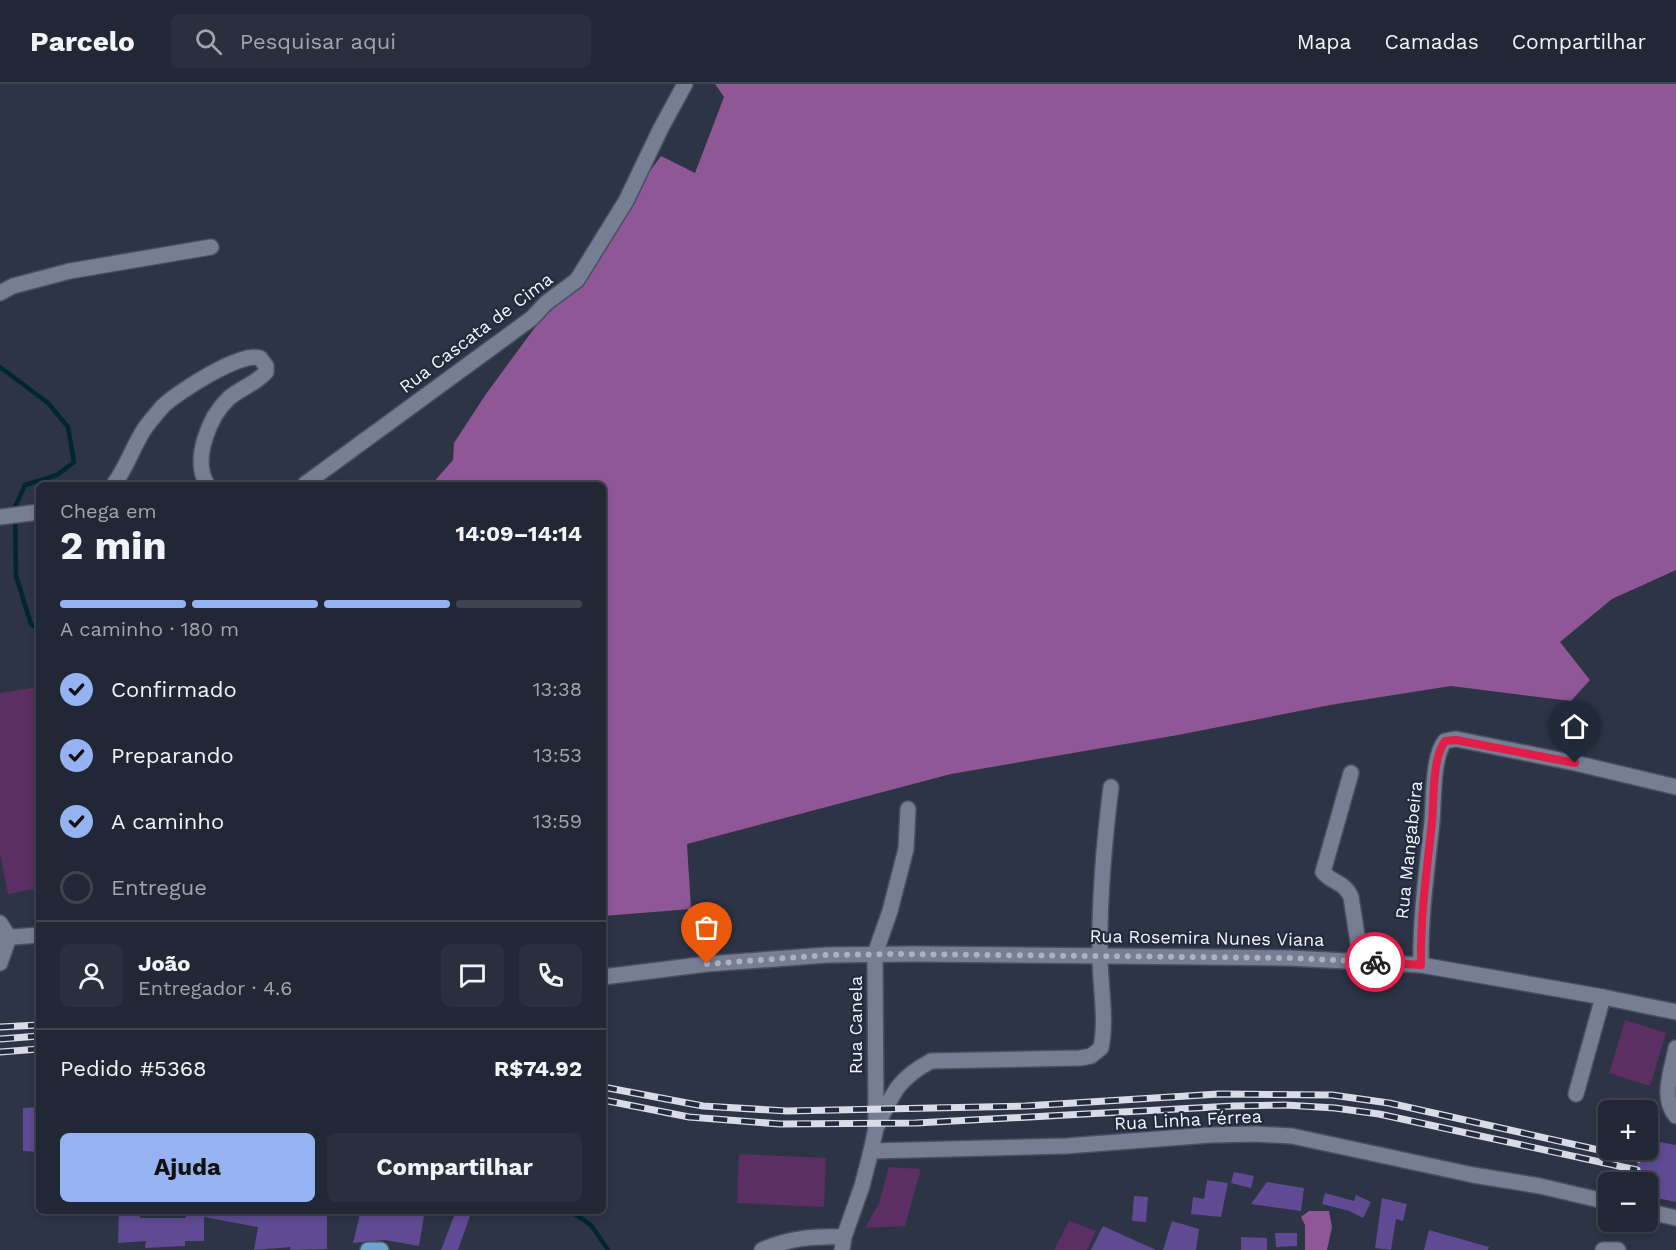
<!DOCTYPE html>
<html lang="pt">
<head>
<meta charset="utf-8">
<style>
	:root { --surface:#212734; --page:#292f3c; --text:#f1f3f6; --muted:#a2a5ac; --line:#3e444f; --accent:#95b2f1 }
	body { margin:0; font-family:"Work Sans",sans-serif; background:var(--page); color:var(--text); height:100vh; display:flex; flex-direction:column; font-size:22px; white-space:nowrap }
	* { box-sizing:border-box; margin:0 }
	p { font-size:20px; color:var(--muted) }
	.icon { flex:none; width:33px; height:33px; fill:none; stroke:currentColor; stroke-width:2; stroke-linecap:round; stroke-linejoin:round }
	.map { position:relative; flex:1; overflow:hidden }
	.drawer { position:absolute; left:36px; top:398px; width:570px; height:732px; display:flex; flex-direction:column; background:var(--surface); border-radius:9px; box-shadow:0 3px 9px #0003,0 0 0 2px var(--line) }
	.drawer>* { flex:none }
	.fabs { position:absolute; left:1598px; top:1016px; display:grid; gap:12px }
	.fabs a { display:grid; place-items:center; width:60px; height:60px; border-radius:9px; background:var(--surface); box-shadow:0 3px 9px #0003,0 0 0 2px var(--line); font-size:30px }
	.pin { position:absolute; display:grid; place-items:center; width:51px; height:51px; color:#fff; margin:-62px -26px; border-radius:50% 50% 50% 0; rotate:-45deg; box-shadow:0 0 6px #0007 }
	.pin .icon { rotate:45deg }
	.courier { position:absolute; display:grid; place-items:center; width:60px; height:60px; margin:-30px; border:4px solid #e11d48; border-radius:50%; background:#fff; color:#222; box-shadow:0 2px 8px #0007 }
	.headline em { font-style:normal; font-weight:700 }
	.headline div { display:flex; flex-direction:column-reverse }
	.headline { display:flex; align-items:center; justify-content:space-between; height:102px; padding:0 24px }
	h1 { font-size:39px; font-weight:700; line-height:45px }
	.bar { display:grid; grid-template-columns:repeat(4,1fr); gap:9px 6px; align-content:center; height:72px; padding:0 24px }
	.bar i { height:8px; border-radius:4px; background:var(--line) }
	.bar .current { background:var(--accent) }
	.bar p { grid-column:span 4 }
	.line { display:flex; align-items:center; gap:15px; padding:0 24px; border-top:2px solid var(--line) }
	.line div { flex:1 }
	.round { display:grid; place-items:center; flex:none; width:63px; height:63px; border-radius:9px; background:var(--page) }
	ol { padding:0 24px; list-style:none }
	li { display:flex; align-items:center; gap:18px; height:66px }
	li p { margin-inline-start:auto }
	li .icon { padding:6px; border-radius:50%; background:var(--accent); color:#111; stroke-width:4 }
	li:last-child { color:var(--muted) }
	li i { width:33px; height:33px; border:3px solid var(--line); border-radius:50% }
	.primary-button { display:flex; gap:12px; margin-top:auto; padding:12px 24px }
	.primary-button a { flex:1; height:69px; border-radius:9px; background:var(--accent); color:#111; font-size:24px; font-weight:700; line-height:69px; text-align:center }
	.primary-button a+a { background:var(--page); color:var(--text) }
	header { display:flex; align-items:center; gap:36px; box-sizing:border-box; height:84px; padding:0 30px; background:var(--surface); border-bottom:2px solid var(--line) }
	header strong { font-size:28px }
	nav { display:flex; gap:33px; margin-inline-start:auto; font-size:21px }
	.search { width:420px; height:54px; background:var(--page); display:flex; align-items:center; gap:15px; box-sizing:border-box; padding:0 21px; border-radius:9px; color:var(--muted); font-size:22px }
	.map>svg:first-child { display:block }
	.green { fill:#5b2f61 }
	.forest { fill:#8f5796 }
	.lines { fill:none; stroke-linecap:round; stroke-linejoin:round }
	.stream { stroke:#00272e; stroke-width:4.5 }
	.building { fill:#5f4a93 }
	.street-casing { stroke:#494f5f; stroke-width:18 }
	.primary-casing { stroke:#494f5f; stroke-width:18 }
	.street { stroke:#757e93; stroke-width:15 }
	.primary { stroke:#6da5d0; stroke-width:15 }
	.rail-casing { stroke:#d7dce7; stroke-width:7 }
	.rail { stroke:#222a3b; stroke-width:4.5; stroke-dasharray:14; stroke-linecap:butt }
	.done { stroke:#acb1be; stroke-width:6; stroke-dasharray:0 10.8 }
	.route { stroke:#e11d48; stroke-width:8 }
	.labels { text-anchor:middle; stroke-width:4.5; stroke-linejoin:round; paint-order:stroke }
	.street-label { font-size:18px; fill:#f1f5ff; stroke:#222a3b }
</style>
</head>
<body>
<header>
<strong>Parcelo</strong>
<div class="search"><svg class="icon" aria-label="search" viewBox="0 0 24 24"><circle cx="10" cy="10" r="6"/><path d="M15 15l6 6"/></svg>Pesquisar aqui</div>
<nav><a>Mapa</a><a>Camadas</a><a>Compartilhar</a></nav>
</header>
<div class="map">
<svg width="1676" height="1166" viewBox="0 0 1676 1166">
	<rect width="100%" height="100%" fill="#2c3446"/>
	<g class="green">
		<path d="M39 603V804L8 810 0 769V609Z"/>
		<path d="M1625 936 1666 949 1650 1002 1609 989Z"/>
		<path d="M739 1070 826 1074 824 1123 737 1119Z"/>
		<path d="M889 1083 921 1085 905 1142 865 1144 879 1119Z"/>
		<path d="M1069 1137 1096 1147 1087 1166H1054Z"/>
	</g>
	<g class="forest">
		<path d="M715 0H1676V486L1612 515 1560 558 1590 596 1571 617 1451 602 1330 621 1178 651 951 690 687 760 691 825 603 832V400H432L453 376 454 359 486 310 661 72 695 89 724 13Z"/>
		<path d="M1309 1127H1329L1332 1143 1327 1166H1305V1141L1301 1133Z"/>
	</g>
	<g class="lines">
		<g class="stream">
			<path d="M0 283 48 319 68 343 74 378 57 391 25 401 15 423 16 492 31 540 39 545"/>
			<path d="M569 1126 591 1141 608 1166"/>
		</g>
	</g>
	<g class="building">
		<path d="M39 1023V1068L23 1067V1024Z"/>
		<path d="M1660 1058 1676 1061V1118L1647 1112V1098H1634L1641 1065H1647V1059Z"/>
		<path d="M1234 1088 1254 1092 1251 1104 1231 1099Z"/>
		<path d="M1207 1096 1228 1099 1221 1133 1191 1130 1193 1113 1204 1115Z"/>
		<path d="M1267 1098 1304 1104 1301 1127 1251 1120Z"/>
		<path d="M1325 1109 1354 1117 1356 1111 1371 1118 1363 1134 1349 1127 1322 1120Z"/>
		<path d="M1134 1112 1148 1113 1146 1138 1132 1137Z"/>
		<path d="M1382 1114 1407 1120 1403 1137 1396 1135 1391 1166 1375 1164Z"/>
		<path d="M119 1126H140V1134H186V1126H327V1165L290 1166 291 1163 254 1166 258 1143 204 1133V1157H185V1162L145 1164 146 1157 118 1159Z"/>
		<path d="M361 1126H425L419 1162 385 1156 353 1159Z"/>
		<path d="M456 1127 470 1132 458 1166H441Z"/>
		<path d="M1172 1137 1199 1145 1196 1166H1163Z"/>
		<path d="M1103 1142 1156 1166H1091Z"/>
		<path d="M1429 1146 1489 1163 1488 1166H1424Z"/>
		<path d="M1275 1149H1297V1162L1276 1163Z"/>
		<path d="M1241 1153 1267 1154V1166H1241Z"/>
	</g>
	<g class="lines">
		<g class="street-casing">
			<g id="street">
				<path d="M0 209 13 202 70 187 211 163"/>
				<path d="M114 400C127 383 133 362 145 344 150 337 157 329 163 322 178 308 241 267 260 274L266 282V288C257 299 239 305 228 315 209 333 192 376 207 400"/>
				<path d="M305 400 532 234 546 219 577 196 626 117 661 44 685 0"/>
				<path d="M0 433 39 428"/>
				<path d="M1351 689 1323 788C1332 799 1345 798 1351 813L1361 877"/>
				<path d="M0 839 9 853 0 879"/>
				<path d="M0 854 39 851"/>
				<path d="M1421 881C1420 833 1427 786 1432 738 1434 717 1432 673 1445 657L1456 655 1575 679 1676 703"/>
				<path d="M603 893 707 880 827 871 916 870 1290 874 1421 881 1603 913 1676 928"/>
				<path d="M1676 964C1672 985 1660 1015 1676 1032"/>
				<path d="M1576 1010 1603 913"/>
				<path d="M876 1044C893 1010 896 996 931 977L1080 974 1091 972 1101 964C1107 934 1100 902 1100 872 1099 817 1104 759 1111 703"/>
				<path d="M871 1067 1066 1062 1210 1051 1256 1050 1292 1052 1473 1091 1540 1102 1608 1118"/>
				<path d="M1647 1127 1676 1134"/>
				<path d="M762 1166C788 1154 815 1152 844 1153"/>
				<path d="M842 1166 844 1153 862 1102 871 1067 876 1044 875 870 890 827 906 765 908 725"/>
				<path d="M1603 1166H1618"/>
			</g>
		</g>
		<g class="primary-casing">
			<path id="primary" d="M368 1166H381"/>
		</g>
		<use href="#street" class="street"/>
		<use href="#primary" class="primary"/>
		<g class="rail-casing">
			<g id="rail">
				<path d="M0 943 39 941"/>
				<path d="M0 955 39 952"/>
				<path d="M0 968 39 965"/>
				<path d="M603 1003 703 1022 787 1027 1025 1022 1219 1010 1332 1011 1389 1019 1639 1075"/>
				<path d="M603 1016 689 1033 780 1040 916 1039 1233 1022 1285 1021 1335 1024 1379 1030 1637 1086"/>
			</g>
		</g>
		<use href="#rail" class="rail"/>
	</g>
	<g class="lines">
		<path class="done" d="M707 880 827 871 896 870 1290 874 1375 878"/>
		<path class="route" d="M1375 878 1421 881C1420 833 1427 786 1432 738 1434 717 1432 674 1445 657L1456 656 1575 679"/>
	</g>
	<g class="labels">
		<g class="street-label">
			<text transform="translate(476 249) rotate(-37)" y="6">Rua Cascata de Cima</text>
			<text transform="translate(1409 766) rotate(-84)" y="6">Rua Mangabeira</text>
			<text transform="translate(1207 854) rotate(1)" y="6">Rua Rosemira Nunes Viana</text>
			<text transform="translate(856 941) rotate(-90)" y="6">Rua Canela</text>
			<text transform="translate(1188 1036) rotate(-3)" y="6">Rua Linha Férrea</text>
		</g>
	</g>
</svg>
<div class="fabs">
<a>+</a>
<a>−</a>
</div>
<div class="pin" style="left:707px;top:880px;background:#ea580c"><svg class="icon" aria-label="bag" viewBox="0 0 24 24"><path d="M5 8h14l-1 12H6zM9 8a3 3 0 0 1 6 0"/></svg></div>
<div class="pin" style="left:1575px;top:679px;background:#1f2937"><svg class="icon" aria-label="home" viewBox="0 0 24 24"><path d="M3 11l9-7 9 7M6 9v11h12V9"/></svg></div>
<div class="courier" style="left:1375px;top:878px"><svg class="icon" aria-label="bike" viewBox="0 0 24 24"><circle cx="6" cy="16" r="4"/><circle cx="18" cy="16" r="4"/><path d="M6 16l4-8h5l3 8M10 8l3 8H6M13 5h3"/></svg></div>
<section class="drawer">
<div class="headline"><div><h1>2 min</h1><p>Chega em</p></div><em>14:09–14:14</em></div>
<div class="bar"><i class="current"></i><i class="current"></i><i class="current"></i><i></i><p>A caminho · 180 m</p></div>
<ol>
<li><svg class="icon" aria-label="check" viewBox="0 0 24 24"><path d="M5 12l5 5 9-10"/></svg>Confirmado<p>13:38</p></li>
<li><svg class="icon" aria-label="check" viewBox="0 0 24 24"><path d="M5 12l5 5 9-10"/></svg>Preparando<p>13:53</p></li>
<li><svg class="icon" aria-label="check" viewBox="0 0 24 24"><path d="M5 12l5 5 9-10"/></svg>A caminho<p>13:59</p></li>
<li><i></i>Entregue</li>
</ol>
<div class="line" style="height:108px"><a class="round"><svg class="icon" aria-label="person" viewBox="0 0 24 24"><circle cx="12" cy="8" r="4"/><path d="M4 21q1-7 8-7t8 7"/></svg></a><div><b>João</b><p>Entregador · 4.6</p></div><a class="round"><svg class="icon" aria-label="chat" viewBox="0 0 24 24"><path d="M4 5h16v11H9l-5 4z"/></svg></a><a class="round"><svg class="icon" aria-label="phone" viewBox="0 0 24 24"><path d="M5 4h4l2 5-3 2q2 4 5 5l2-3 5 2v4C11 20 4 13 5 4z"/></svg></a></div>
<div class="line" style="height:78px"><div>Pedido #5368</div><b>R$74.92</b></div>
<div class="primary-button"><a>Ajuda</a><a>Compartilhar</a></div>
</section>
</div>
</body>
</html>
